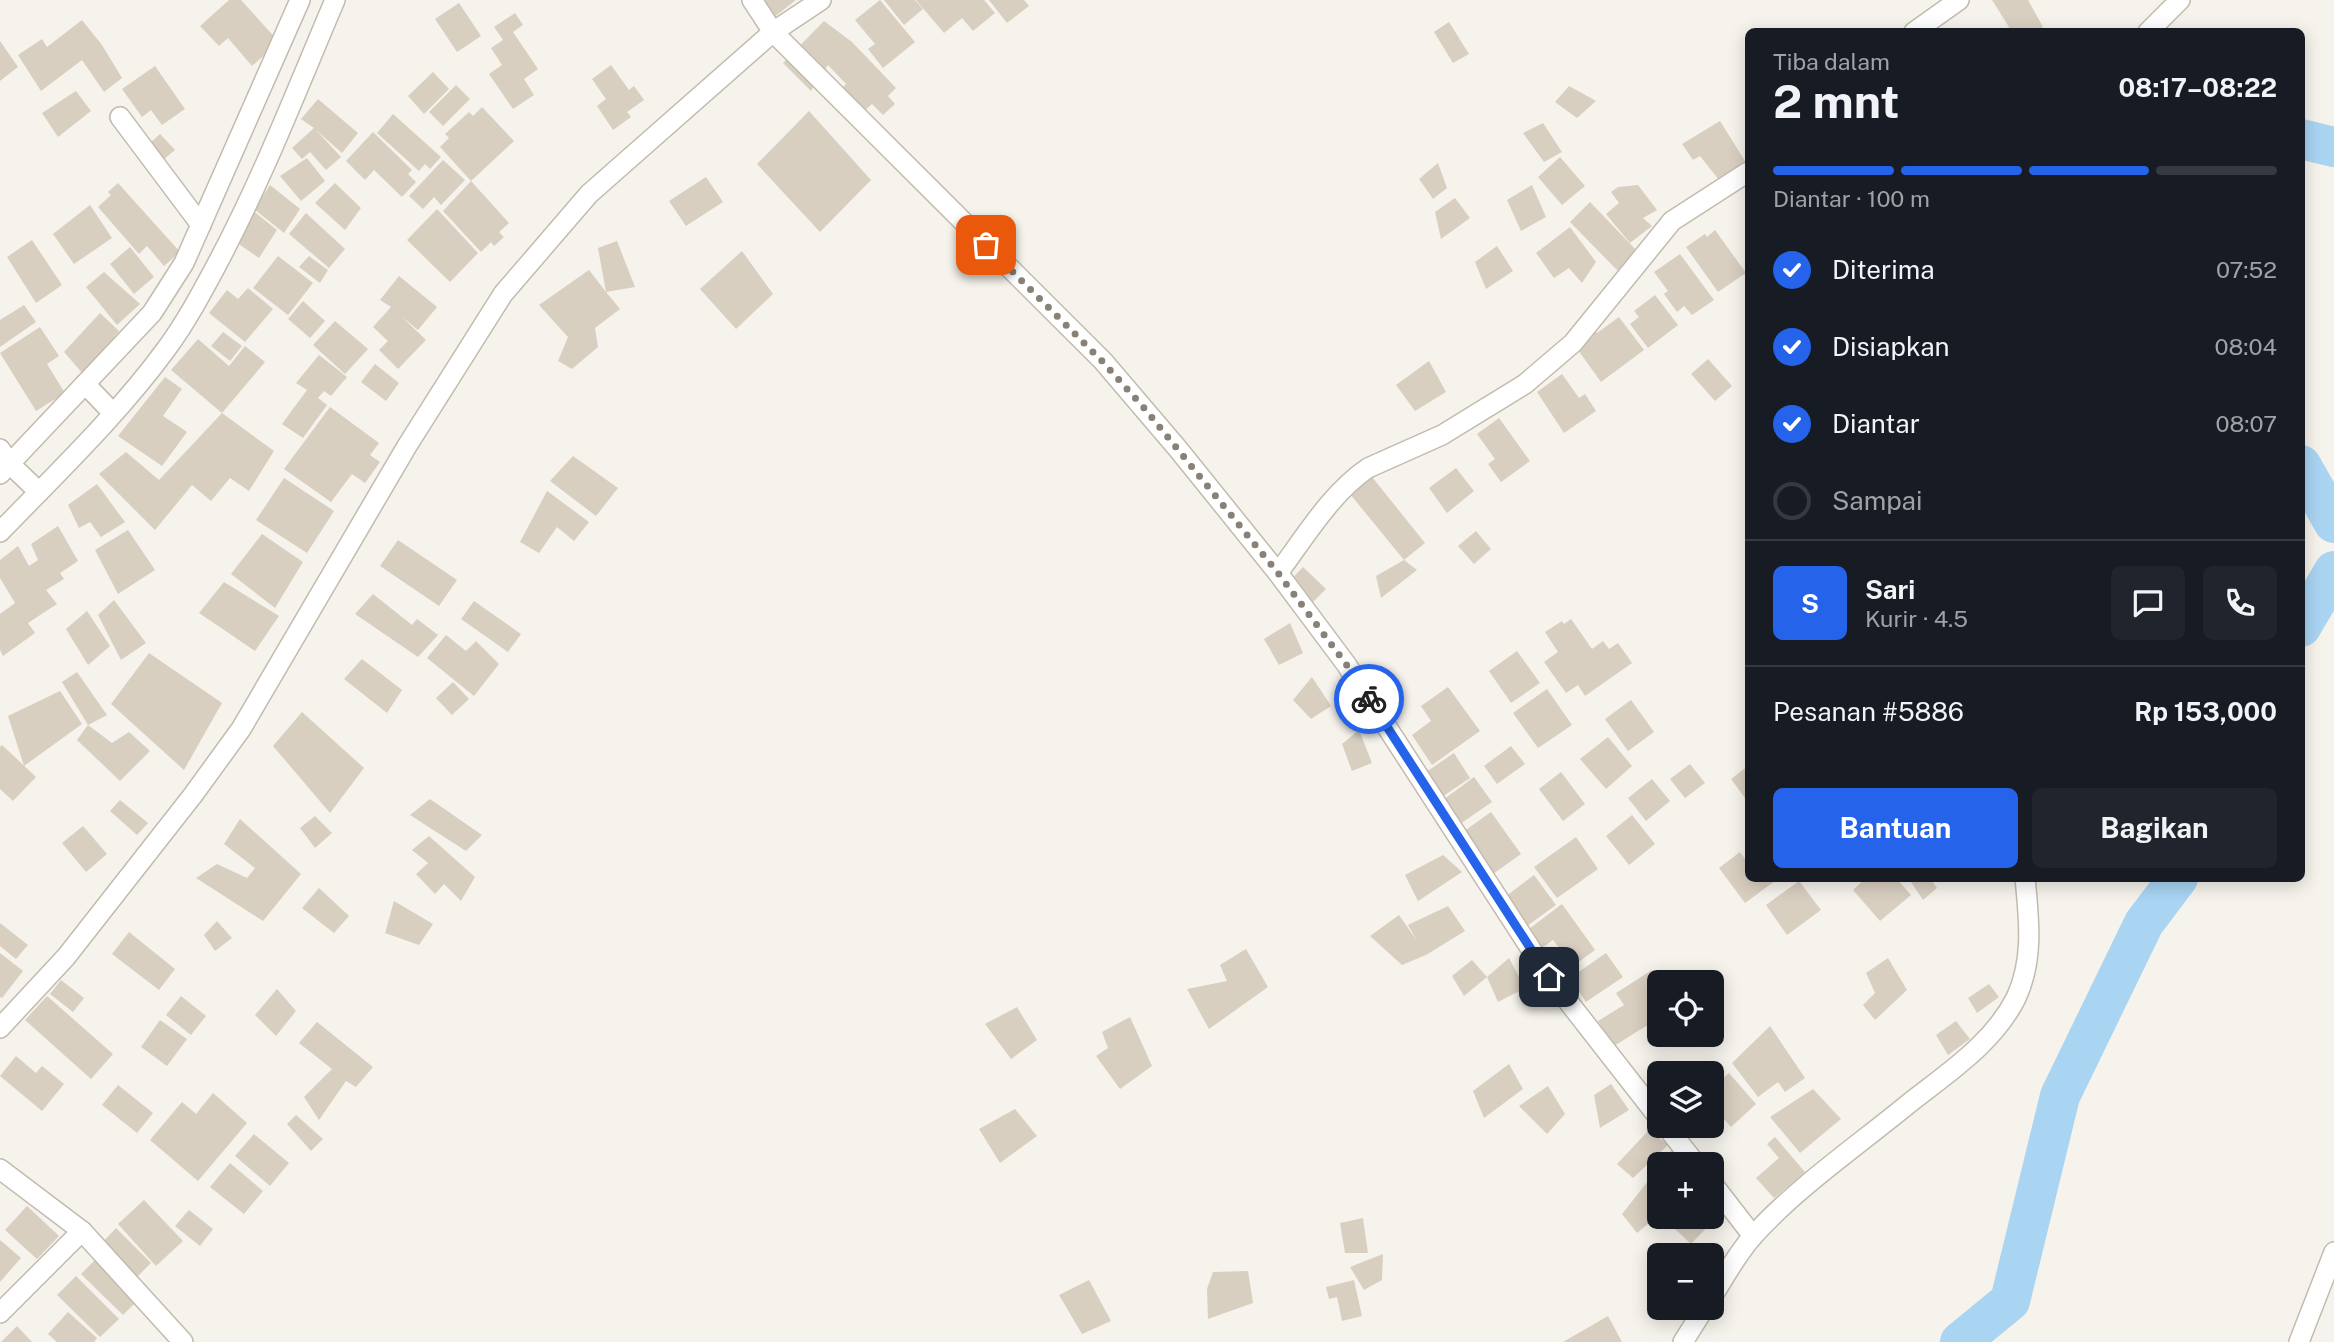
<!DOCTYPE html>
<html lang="id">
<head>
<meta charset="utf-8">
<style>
	:root { --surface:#171b24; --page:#20242c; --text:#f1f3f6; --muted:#9ea1a6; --line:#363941; --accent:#2563eb }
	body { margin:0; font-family:"Public Sans",sans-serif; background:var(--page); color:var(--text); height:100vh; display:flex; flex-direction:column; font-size:26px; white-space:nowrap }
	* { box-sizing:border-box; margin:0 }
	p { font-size:23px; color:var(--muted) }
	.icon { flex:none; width:38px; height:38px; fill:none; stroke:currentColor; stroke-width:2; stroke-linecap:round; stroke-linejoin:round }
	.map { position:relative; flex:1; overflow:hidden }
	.sheet { position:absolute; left:1745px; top:28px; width:560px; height:854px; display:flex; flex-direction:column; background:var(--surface); border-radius:10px; box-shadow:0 4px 18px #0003 }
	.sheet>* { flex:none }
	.fabs { position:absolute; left:1647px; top:970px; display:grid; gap:14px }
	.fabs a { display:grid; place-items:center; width:77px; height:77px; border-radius:10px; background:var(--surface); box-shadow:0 4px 18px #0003; font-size:35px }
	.pin { position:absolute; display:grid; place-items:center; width:60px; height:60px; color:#fff; margin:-30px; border-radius:14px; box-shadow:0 4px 10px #0006 }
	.courier { position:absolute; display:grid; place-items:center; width:70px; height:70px; margin:-35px; border:5px solid #2563eb; border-radius:50%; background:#fff; color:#222; box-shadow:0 2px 9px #0007 }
	.head em { font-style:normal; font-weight:700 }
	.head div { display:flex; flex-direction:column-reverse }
	.head { display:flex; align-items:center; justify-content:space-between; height:119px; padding:0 28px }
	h1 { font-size:46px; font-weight:700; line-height:52px }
	.bar { display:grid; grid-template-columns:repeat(4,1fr); gap:10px 7px; align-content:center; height:84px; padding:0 28px }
	.bar i { height:9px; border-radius:5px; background:var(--line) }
	.bar .on { background:var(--accent) }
	.bar p { grid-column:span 4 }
	.line { display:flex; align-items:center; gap:18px; padding:0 28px; border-top:2px solid var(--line) }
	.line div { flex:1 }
	.round { display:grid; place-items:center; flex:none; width:74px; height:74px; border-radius:10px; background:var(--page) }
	ol { padding:0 28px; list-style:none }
	li { display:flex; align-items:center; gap:21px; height:77px }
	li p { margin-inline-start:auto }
	li .icon { padding:7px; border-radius:50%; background:var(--accent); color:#fff; stroke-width:4 }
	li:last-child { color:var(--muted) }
	li i { width:38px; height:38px; border:4px solid var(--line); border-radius:50% }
	.primary-button { display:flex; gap:14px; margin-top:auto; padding:14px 28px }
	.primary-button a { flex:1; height:80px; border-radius:10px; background:var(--accent); color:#fff; font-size:28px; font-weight:700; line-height:80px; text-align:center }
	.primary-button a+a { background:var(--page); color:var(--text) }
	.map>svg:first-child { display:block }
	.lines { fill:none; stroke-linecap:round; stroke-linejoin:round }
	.river { stroke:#a9d4f2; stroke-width:40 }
	.building { fill:#d8cfc1 }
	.street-casing { stroke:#c2bbae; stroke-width:22 }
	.street { stroke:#fff; stroke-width:19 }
	.done { stroke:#878178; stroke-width:7; stroke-dasharray:0 12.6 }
	.route { stroke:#2563eb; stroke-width:9 }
</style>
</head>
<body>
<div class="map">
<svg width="2334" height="1342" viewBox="0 0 2334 1342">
	<rect width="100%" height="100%" fill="#f6f3ec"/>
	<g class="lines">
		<g class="river">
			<path d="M2301 139 2334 147"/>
			<path d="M2301 465 2334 523"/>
			<path d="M2301 627 2334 571"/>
			<path d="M1960 1342 2010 1301 2060 1096 2144 923 2178 878"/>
		</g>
	</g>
	<g class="building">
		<path d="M229 0H241L279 42 252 66 228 38 219 46 200 26Z"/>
		<path d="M752 0H796L769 21Z"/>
		<path d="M880 0 915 42 883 68 868 49 875 44 855 20Z"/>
		<path d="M884 0H915L923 9 904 25Z"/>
		<path d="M916 0H984L995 13 973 31 962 18 944 33Z"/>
		<path d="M989 0H1024L1029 6 1007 23Z"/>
		<path d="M1992 0H2028L2043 27 2036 32H2004L2009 27Z"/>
		<path d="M459 3 481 36 457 52 435 19Z"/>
		<path d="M515 13 523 25 513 32 538 69 524 79 534 95 513 109 489 74 502 65 491 48 503 40 494 27Z"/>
		<path d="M82 20 102 45 122 78 104 92 82 60 41 91 18 55 42 39 47 47Z"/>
		<path d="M824 21 852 42 896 88 888 96 895 104 883 115 872 104 861 114 839 91 846 84 828 65 811 91 783 63Z"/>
		<path d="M1449 22 1469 54 1453 63 1434 32Z"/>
		<path d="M0 41 18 67 0 81Z"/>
		<path d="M611 65 629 90 634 86 644 100 627 112 631 117 613 130 597 106 606 99 592 79Z"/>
		<path d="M155 66 185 109 162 125 151 110 142 117 122 89Z"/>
		<path d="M433 72 449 89 424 114 408 96Z"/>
		<path d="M456 85 470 99 443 126 429 112Z"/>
		<path d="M1569 86 1596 101 1577 118 1555 102Z"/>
		<path d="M76 91 91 111 58 137 42 113Z"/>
		<path d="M318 99 358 133 342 153 316 130 341 157 326 170 310 152 302 159 292 148 314 128 301 119Z"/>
		<path d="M482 107 514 141 471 181 440 147 449 138 445 134 469 112 473 116Z"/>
		<path d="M809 111 871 180 820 232 757 164Z"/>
		<path d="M393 114 441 157 430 169 425 164 419 171 377 133Z"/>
		<path d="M1720 121 1745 161 1719 180 1700 156 1693 160 1682 144Z"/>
		<path d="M1543 123 1562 152 1544 162 1523 133Z"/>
		<path d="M373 132 412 170 408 174 416 182 402 197 374 170 365 180 346 161Z"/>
		<path d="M160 134 175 150 163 160 151 142Z"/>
		<path d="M1560 157 1585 186 1562 205 1538 177Z"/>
		<path d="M307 158 325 181 301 201 280 176Z"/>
		<path d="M443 160 465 180 441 205 434 197 423 209 409 196Z"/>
		<path d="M1438 163 1447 188 1433 199 1419 179Z"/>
		<path d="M706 177 723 202 686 226 669 201Z"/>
		<path d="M471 181 509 223 499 232 504 237 494 246 491 242 481 252 443 211Z"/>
		<path d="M118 183 180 252 164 266 147 246 139 254 98 207 111 195 108 192Z"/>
		<path d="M335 183 361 208 345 230 315 203Z"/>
		<path d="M270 185 300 209 284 233 254 209Z"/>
		<path d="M1532 185 1546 217 1521 231 1507 200Z"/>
		<path d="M1638 185 1657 210 1643 218 1652 226 1630 243 1606 214 1619 203 1611 192 1618 187Z"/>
		<path d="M1455 198 1470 218 1441 239 1435 212Z"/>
		<path d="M1590 202 1638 252 1618 271 1570 222Z"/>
		<path d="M90 205 112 238 74 264 53 234Z"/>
		<path d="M437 209 478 253 450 282 407 240Z"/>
		<path d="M252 210 277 230 259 258 233 240Z"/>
		<path d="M306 213 345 249 329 268 289 234Z"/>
		<path d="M1570 227 1596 262 1582 283 1569 268 1554 278 1536 253Z"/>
		<path d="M1715 230 1746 273 1718 292 1686 247 1705 234 1707 237Z"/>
		<path d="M32 240 62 285 36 303 7 257Z"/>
		<path d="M617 241 635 287 606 292 620 309 595 328 598 347 572 369 558 361 568 337 539 305 589 270 606 292 598 248Z"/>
		<path d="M1497 246 1513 271 1486 289 1475 262Z"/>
		<path d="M130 247 154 277 134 294 110 264Z"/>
		<path d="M742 251 773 294 736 329 700 289Z"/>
		<path d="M1680 254 1714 300 1692 315 1684 306 1677 312 1664 294 1668 291 1654 272Z"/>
		<path d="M278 256 313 283 288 315 253 288Z"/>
		<path d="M309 256 328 270 320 283 299 267Z"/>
		<path d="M104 272 140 304 117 325 86 287Z"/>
		<path d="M399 276 437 307 418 330 402 317 426 340 398 369 379 350 388 341 373 327 391 307 380 300Z"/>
		<path d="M248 288 273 309 245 342 209 313 227 290 238 299Z"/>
		<path d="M1655 295 1678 325 1648 348 1630 324 1639 317 1634 311Z"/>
		<path d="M303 301 325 321 310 338 288 319Z"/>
		<path d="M24 305 36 322 0 347V320Z"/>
		<path d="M100 313 119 331 84 375 64 352Z"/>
		<path d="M1619 317 1644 350 1601 382 1573 343 1593 327 1597 333Z"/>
		<path d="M335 321 368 349 345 374 313 345Z"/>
		<path d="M40 327 59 356 47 364 65 393 36 411 0 353Z"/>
		<path d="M223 332 242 346 230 361 211 346Z"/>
		<path d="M198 339 229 366 245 346 265 362 222 413 171 370Z"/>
		<path d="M319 355 347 377 331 396 324 391 318 398 327 405 303 438 282 424 307 390 296 383Z"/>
		<path d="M1708 359 1732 386 1715 401 1691 374Z"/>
		<path d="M1429 361 1446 392 1415 411 1396 385Z"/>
		<path d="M375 364 399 383 386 401 361 382Z"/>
		<path d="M1562 374 1579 398 1585 394 1596 411 1564 433 1537 392Z"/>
		<path d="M165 377 182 389 163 416 187 432 162 466 118 436Z"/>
		<path d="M330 407 379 443 370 455 380 462 365 483 352 474 331 502 284 469Z"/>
		<path d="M222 413 274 451 249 491 230 478 211 501 192 485 155 530 99 474 126 452 159 480Z"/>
		<path d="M1499 418 1530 461 1501 482 1488 464 1495 459 1477 434Z"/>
		<path d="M573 456 618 488 596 516 550 481Z"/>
		<path d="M1456 468 1474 491 1447 513 1429 488Z"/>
		<path d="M1372 477 1425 543 1404 560 1350 494Z"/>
		<path d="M284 478 334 511 307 553 256 520Z"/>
		<path d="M97 484 125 522 101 537 90 522 79 528 68 505Z"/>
		<path d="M547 491 589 522 574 541 557 527 539 553 520 542Z"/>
		<path d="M58 526 78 561 60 573 64 579 46 590 57 604 28 623 35 633 3 656 0 650V614L15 603 0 578V560L18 546 29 566 38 560 31 544Z"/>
		<path d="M128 530 155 570 118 594 95 550Z"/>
		<path d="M1476 531 1491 549 1474 564 1458 546Z"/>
		<path d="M262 534 303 562 275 608 231 574Z"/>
		<path d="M398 540 457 580 439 606 380 566Z"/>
		<path d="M1404 560 1417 570 1381 598 1376 576Z"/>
		<path d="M1303 567 1326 589 1308 607 1286 585Z"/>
		<path d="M224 582 279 616 255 651 199 613Z"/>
		<path d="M373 594 412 625 417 619 438 635 418 657 355 614Z"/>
		<path d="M114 600 146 643 121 660 98 615Z"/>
		<path d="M474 601 521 634 508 652 461 619Z"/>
		<path d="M87 611 110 646 88 665 66 629Z"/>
		<path d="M1571 619 1592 649 1603 641 1609 649 1618 643 1632 663 1585 696 1578 685 1566 693 1544 662 1558 652 1545 632 1562 621 1564 624Z"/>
		<path d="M1290 623 1303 653 1279 665 1264 639Z"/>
		<path d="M446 635 466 651 476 641 499 664 474 696 427 658Z"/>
		<path d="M1517 651 1540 683 1511 703 1489 671Z"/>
		<path d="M149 653 222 703 184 770 111 704Z"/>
		<path d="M362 659 402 690 387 713 344 679Z"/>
		<path d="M77 672 107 715 88 725 62 682Z"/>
		<path d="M1312 677 1331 706 1311 719 1293 700Z"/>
		<path d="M453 682 469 699 452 715 436 698Z"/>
		<path d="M1448 687 1480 731 1432 765 1412 735 1431 721 1421 706Z"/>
		<path d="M1547 689 1572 725 1538 748 1513 713Z"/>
		<path d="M60 691 82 724 24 766 8 716Z"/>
		<path d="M1631 700 1654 732 1628 751 1605 719Z"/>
		<path d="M302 712 364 768 330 813 273 746Z"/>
		<path d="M88 725 112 743 129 732 150 751 120 781 77 740Z"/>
		<path d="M1359 730 1372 763 1352 771 1342 744Z"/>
		<path d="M1608 737 1632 766 1606 789 1580 759Z"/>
		<path d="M2 745 36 777 13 801 0 789V747Z"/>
		<path d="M1511 746 1525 764 1497 784 1484 766Z"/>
		<path d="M1454 753 1470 778 1436 801 1420 776Z"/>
		<path d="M1690 764 1705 783 1685 798 1670 779Z"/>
		<path d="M1748 766V802L1731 779Z"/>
		<path d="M1561 772 1585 804 1563 821 1539 789Z"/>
		<path d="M1474 777 1492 802 1460 824 1443 800Z"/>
		<path d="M1652 779 1670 801 1646 821 1628 798Z"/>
		<path d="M430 799 482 835 466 851 410 815Z"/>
		<path d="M120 800 148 823 137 835 110 811Z"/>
		<path d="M1491 812 1521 854 1493 874 1463 832Z"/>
		<path d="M1632 815 1655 844 1629 865 1606 836Z"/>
		<path d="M315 816 332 833 315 848 300 828Z"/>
		<path d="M240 819 301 874 263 921 196 878 217 864 247 878 255 868 224 844Z"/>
		<path d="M83 826 107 854 86 872 62 843Z"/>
		<path d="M429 836 475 877 461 901 444 884 435 894 416 874 428 863 412 850Z"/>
		<path d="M1576 837 1598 869 1557 898 1534 867Z"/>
		<path d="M1740 852 1748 863V878H1779L1745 903 1719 868Z"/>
		<path d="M1443 855 1462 872 1418 901 1405 875Z"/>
		<path d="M1534 875 1556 905 1527 926 1505 897Z"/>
		<path d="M1866 878H1896L1911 895 1880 921 1853 890Z"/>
		<path d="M1914 878H1930L1937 888 1923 900 1911 882Z"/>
		<path d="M1799 881 1821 910 1787 935 1766 905Z"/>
		<path d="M319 888 349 916 334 933 302 908Z"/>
		<path d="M394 901 433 924 419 945 385 933Z"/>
		<path d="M1562 904 1595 950 1573 966 1553 940 1539 950 1525 932Z"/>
		<path d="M1448 906 1465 931 1426 955 1402 965 1370 936 1399 915 1417 941 1408 925Z"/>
		<path d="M217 921 232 938 215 951 204 935Z"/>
		<path d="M0 923 28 945 16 959 0 946Z"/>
		<path d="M129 932 175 969 159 990 112 954Z"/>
		<path d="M1246 949 1268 987 1209 1029 1187 989 1227 981 1220 965Z"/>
		<path d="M0 953 23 971 2 998 0 997Z"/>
		<path d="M1606 953 1623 977 1586 1002 1570 978Z"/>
		<path d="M1509 958 1525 988 1498 1002 1487 977Z"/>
		<path d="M1888 958 1907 990 1875 1020 1863 1005 1875 993 1866 973Z"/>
		<path d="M1472 960 1487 977 1464 996 1452 976Z"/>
		<path d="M1652 970 1659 980V1018L1614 1046 1598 1021 1624 1005 1616 993Z"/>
		<path d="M61 980 84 998 73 1012 50 994Z"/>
		<path d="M1989 984 1999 997 1977 1013 1968 998Z"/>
		<path d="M277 989 296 1011 276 1036 255 1015Z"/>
		<path d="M47 996 113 1054 91 1079 25 1020Z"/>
		<path d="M181 996 206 1016 191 1035 166 1015Z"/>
		<path d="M1017 1007 1037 1040 1011 1059 985 1024Z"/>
		<path d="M1130 1017 1152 1066 1120 1089 1096 1056 1108 1048 1102 1032Z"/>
		<path d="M160 1020 187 1039 167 1066 141 1047Z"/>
		<path d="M1956 1021 1970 1039 1948 1055 1936 1035Z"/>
		<path d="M317 1022 373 1067 356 1087 346 1081 319 1120 304 1097 332 1069 299 1043Z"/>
		<path d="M1770 1026 1805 1078 1785 1092 1778 1082 1758 1097 1732 1063Z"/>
		<path d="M16 1056 36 1073 42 1066 64 1084 42 1111 0 1076Z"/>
		<path d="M1509 1064 1523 1089 1484 1118 1473 1091Z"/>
		<path d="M1729 1073 1756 1104 1731 1127 1712 1106V1088Z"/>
		<path d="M1611 1084 1629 1110 1600 1128 1594 1095Z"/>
		<path d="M118 1085 153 1113 137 1133 102 1105Z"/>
		<path d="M1548 1086 1565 1114 1547 1134 1519 1106Z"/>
		<path d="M1813 1089 1841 1119 1800 1153 1770 1117Z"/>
		<path d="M213 1093 247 1123 198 1181 150 1140 182 1102 196 1114Z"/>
		<path d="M1015 1109 1037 1136 1000 1163 979 1129Z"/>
		<path d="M296 1115 323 1139 311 1151 287 1124Z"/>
		<path d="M1649 1130 1668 1145 1633 1178 1617 1164Z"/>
		<path d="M254 1134 289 1163 270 1186 235 1156Z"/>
		<path d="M1775 1137 1805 1172 1774 1198 1756 1178 1779 1158 1767 1144Z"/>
		<path d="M1672 1150 1683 1162 1663 1164 1661 1161Z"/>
		<path d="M230 1163 263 1191 244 1214 210 1187Z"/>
		<path d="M1652 1176 1659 1185V1215L1637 1233 1622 1214Z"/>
		<path d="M144 1200 183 1241 156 1266 118 1224Z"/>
		<path d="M27 1206 59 1236 37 1259 5 1230Z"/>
		<path d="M189 1210 213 1229 200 1246 175 1226Z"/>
		<path d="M1712 1214 1716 1218 1691 1244 1674 1228 1685 1216H1712Z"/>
		<path d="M1363 1218 1368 1253H1345L1340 1223Z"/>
		<path d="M116 1228 151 1263 135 1279 100 1245Z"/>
		<path d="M0 1240 21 1258 0 1282Z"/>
		<path d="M1383 1254 1382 1280 1364 1290 1350 1267Z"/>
		<path d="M97 1258 138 1300 123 1315 81 1274Z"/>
		<path d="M1248 1271 1253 1303 1208 1319 1207 1289 1213 1272Z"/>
		<path d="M76 1276 119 1319 100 1337 57 1295Z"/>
		<path d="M1089 1280 1111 1321 1082 1334 1059 1295Z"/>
		<path d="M1354 1280 1362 1316 1342 1321 1337 1297 1329 1299 1326 1287Z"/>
		<path d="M68 1312 97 1338 94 1342H57L48 1334Z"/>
		<path d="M1608 1316 1622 1342H1563Z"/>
		<path d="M17 1326 32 1342H1Z"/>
	</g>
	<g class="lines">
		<g class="street-casing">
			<g id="street">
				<path d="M752 0 773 32 1103 361 1178 449 1278 573 1346 664 1549 977 1659 1118"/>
				<path d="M1914 32 1959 0"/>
				<path d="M2148 32 2180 0"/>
				<path d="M120 117 201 225"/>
				<path d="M85 384 113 413"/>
				<path d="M0 449 10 464 39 492"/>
				<path d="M0 474 152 313 184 263 300 0"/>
				<path d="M0 532C57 473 118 415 167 348 186 322 201 294 216 266 262 180 297 89 335 0"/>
				<path d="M1278 573C1305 537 1331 493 1368 468L1442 435 1525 384 1573 343 1672 221 1748 172"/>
				<path d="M0 1028 66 957 193 795 241 729 407 446 503 294 589 194 773 32 821 0"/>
				<path d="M1665 1125 1696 1164"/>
				<path d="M0 1169 82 1231 183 1342"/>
				<path d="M1712 1183 1753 1236"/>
				<path d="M1712 1297C1725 1276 1737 1254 1753 1236 1796 1188 1857 1146 1907 1105 1946 1074 1993 1044 2016 998 2034 960 2029 919 2025 878"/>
				<path d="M0 1313 82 1231"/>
				<path d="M1683 1342 1705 1307"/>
				<path d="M2299 1342 2334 1252"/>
			</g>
		</g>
		<use href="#street" class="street"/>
	</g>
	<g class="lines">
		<path class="done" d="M986 245 1102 361 1145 409 1278 573 1346 664 1369 699"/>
		<path class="route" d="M1369 699 1549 977"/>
	</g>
</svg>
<div class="fabs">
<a><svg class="icon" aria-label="locate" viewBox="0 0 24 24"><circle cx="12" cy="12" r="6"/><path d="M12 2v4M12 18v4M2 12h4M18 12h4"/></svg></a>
<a><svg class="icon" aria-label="layers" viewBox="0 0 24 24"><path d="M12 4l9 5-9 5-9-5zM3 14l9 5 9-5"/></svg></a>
<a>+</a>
<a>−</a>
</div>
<div class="pin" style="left:986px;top:245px;background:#ea580c"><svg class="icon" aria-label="bag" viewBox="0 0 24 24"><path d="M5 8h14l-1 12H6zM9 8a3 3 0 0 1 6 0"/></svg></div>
<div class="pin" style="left:1549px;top:977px;background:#1f2937"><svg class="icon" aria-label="home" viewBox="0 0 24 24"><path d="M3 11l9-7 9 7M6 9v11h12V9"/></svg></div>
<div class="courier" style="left:1369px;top:699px"><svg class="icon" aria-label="bike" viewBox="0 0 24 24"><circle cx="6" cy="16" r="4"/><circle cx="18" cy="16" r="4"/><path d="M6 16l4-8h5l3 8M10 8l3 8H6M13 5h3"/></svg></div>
<section class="sheet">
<div class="head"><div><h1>2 mnt</h1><p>Tiba dalam</p></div><em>08:17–08:22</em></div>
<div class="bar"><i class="on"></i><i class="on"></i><i class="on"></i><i></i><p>Diantar · 100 m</p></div>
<ol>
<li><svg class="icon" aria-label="check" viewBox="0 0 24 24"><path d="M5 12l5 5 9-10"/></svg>Diterima<p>07:52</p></li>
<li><svg class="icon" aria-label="check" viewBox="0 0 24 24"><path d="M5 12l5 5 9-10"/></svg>Disiapkan<p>08:04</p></li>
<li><svg class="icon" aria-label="check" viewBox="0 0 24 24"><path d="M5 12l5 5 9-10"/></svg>Diantar<p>08:07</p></li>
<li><i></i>Sampai</li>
</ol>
<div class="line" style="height:126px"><b class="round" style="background:var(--accent);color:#fff">S</b><div><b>Sari</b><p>Kurir · 4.5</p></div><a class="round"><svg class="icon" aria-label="chat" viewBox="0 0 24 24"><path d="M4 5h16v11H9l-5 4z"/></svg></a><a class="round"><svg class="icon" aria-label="phone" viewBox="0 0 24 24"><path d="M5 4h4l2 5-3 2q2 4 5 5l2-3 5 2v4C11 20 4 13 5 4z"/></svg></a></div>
<div class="line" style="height:91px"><div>Pesanan #5886</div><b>Rp 153,000</b></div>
<div class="primary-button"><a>Bantuan</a><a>Bagikan</a></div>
</section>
</div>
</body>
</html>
